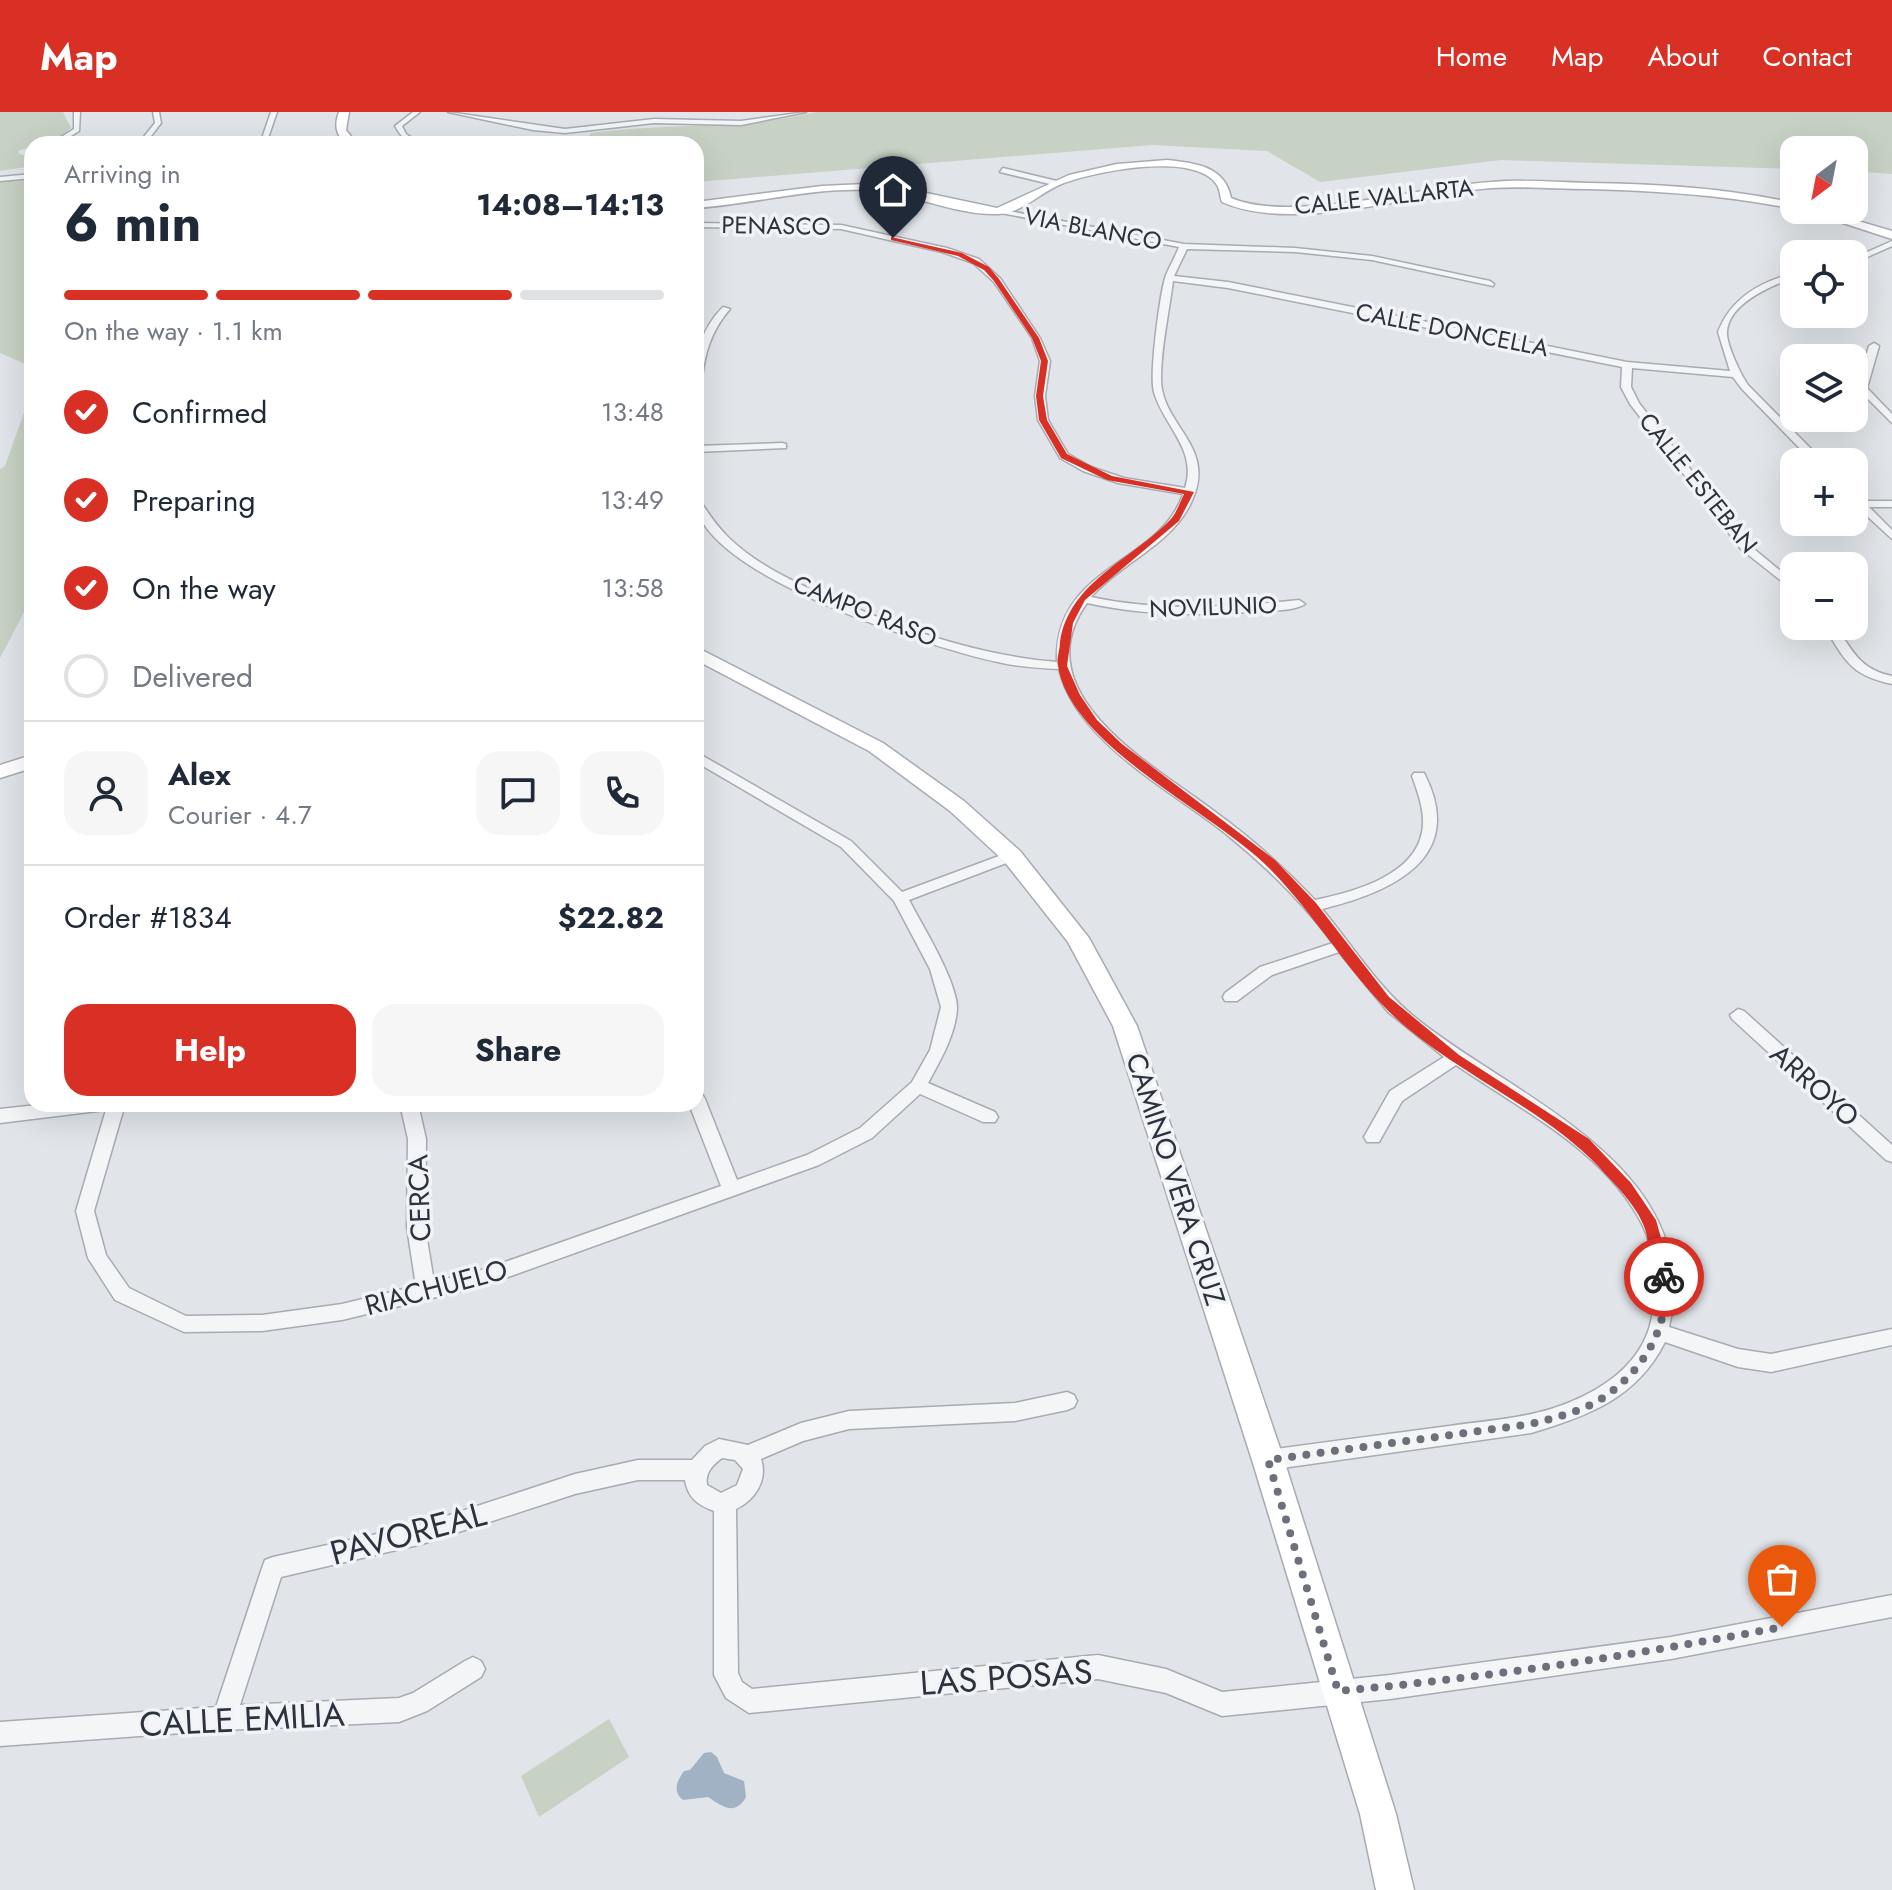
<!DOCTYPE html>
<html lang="en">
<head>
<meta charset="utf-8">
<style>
	:root { --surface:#fff; --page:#f6f6f7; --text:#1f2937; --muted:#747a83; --line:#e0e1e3; --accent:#d93025 }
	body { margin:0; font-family:Jost,sans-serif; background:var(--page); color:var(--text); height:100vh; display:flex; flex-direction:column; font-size:30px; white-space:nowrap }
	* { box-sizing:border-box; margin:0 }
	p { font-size:26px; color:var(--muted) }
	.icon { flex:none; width:44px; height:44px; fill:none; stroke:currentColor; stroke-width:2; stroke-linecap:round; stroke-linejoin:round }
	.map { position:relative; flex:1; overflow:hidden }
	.side { position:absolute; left:24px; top:24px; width:680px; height:976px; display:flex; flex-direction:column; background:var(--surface); border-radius:24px; box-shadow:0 8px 32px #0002 }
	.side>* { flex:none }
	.needle { width:52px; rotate:212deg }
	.fabs { position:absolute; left:1780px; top:24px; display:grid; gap:16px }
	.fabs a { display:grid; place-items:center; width:88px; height:88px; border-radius:16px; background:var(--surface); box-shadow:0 8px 32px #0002; font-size:40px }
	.pin { position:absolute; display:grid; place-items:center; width:68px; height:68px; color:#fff; margin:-82px -34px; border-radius:50% 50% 50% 0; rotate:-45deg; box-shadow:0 0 8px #0007 }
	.pin .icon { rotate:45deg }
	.courier { position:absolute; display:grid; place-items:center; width:80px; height:80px; margin:-40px; border:6px solid #d93025; border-radius:50%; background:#fff; color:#222; box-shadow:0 2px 10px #0007 }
	.overview em { font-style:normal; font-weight:700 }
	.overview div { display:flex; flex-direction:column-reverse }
	.overview { display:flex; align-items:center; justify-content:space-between; height:136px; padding:0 40px }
	h1 { font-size:52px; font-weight:700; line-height:60px }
	.bar { display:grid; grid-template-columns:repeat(4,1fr); gap:12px 8px; align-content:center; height:96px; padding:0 40px }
	.bar i { height:10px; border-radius:6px; background:var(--line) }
	.bar .active { background:var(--accent) }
	.bar p { grid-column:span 4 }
	.line { display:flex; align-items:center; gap:20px; padding:0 40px; border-top:2px solid var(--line) }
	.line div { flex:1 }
	.round { display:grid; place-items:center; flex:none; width:84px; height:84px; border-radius:24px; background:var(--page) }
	ol { padding:0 40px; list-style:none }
	li { display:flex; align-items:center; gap:24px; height:88px }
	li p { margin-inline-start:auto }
	li .icon { padding:8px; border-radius:50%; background:var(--accent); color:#fff; stroke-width:4 }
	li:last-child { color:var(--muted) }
	li i { width:44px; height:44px; border:4px solid var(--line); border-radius:50% }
	.cta { display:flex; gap:16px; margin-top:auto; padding:16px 40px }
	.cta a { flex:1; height:92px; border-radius:24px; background:var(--accent); color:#fff; font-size:32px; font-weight:700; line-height:92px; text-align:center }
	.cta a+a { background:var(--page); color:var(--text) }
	header { display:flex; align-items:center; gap:48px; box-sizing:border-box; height:112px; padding:0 40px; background:var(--accent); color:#fff }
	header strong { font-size:38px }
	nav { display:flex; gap:44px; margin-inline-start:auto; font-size:28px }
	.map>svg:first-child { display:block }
	.green { fill:#c7d1c4 }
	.water { fill:#a1b2c4 }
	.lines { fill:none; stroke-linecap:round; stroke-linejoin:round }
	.street-casing { stroke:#a7abb2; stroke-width:3 }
	.secondary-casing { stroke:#a7abb2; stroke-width:3 }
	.street { fill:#f4f5f7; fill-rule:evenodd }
	.secondary { fill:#fff; fill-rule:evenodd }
	.route { fill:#d93025 }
	.done { stroke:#6b707a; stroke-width:8; stroke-dasharray:0 14.4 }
	.labels { text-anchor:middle; stroke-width:7; stroke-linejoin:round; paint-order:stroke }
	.far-street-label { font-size:24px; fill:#2c323e; stroke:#f1f3f6 }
	.street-label { font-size:28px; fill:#2c323e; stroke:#f1f3f6 }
	.near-street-label { font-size:34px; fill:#2c323e; stroke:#f1f3f6 }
</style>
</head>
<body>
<header>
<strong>Map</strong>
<nav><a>Home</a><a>Map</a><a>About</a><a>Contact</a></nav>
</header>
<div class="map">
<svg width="1892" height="1778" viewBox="0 0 1892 1778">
	<rect width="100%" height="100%" fill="#e1e4e8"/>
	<g class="green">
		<path d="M0 0H63L71 16 59 26 18 39 19 42 32 45V54L0 59Z"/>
		<path d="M817 0H1892V62L1854 59V38H1794V57L1501 48 1320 70 1267 39 1152 33 696 70V32H583L591 21C668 11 741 17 817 0Z"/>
		<path d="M32 67V255L0 241V70Z"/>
		<path d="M32 278V485L0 546V357L5 354Z"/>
		<path d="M609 1607 629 1645 539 1705 521 1664Z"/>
	</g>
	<path class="water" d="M711 1640 717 1645 724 1661 744 1669 746 1685C735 1704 723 1695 708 1685L683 1688C672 1679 677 1669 684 1659L690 1658 704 1641Z"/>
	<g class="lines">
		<g class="street-casing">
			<g id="street">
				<path d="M74 0H80L79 19 58 32H50L74 17Z"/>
				<path d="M153 0H159L161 11 145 32H138L155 11Z"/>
				<path d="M271 0H277L266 32H260Z"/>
				<path d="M413 0H420L402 14 406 22 421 32C408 32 401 25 395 14Z"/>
				<path d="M448 0 565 17 654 7 741 9 806 0 741 13 654 11 565 21 533 18Z"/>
				<path d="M1003 56 1057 69 1058 71 1054 73 1000 60Z"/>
				<path d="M32 62V66L0 69V65Z"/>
				<path d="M998 97 1184 132 1295 136 1372 144 1490 169 1494 172 1493 174 1372 148 1295 140 1187 137 1174 164 1228 170 1627 250 1730 259 1718 220C1731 186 1760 170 1794 161V166C1772 173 1728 192 1727 220 1726 232 1741 263 1748 273L1824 350H1813L1742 277 1733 265 1632 256 1631 275 1639 291 1749 433 1794 470V479L1741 437 1630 292 1621 275 1622 255 1228 176 1173 169C1169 201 1161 235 1161 267 1161 315 1220 334 1190 393 1169 434 1121 451 1091 485 1160 500 1229 495 1299 488L1305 492C1294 499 1276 498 1262 499 1203 504 1145 504 1087 491 1021 582 1155 654 1214 699 1251 726 1284 755 1315 788 1353 780 1414 764 1422 720 1426 702 1418 681 1412 664L1414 661H1424C1468 746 1392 780 1322 797 1353 834 1379 877 1417 907 1515 986 1706 1056 1669 1215L1738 1237 1771 1242 1892 1217V1233L1771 1260 1738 1255 1665 1230C1637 1286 1588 1304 1531 1321L1268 1358 1261 1355 1258 1348 1261 1341 1268 1338C1328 1330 1389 1322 1449 1314 1483 1309 1518 1307 1551 1297 1598 1282 1648 1252 1653 1197 1655 1171 1655 1138 1643 1114 1606 1039 1521 998 1456 953L1402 989 1379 1030H1367L1364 1025 1390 979 1444 945 1388 900 1339 840 1272 863 1237 889H1225L1223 885 1225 881 1260 855 1333 831C1302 790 1266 754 1226 722 1171 678 1076 630 1059 557 1038 556 1018 555 998 550 936 537 696 462 696 388L700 389C709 402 718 416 730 427 761 456 802 474 841 490 911 520 982 544 1057 550 1053 454 1160 452 1183 382L1118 371 1083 359 1060 346 1038 308 1035 284 1040 249 1032 226 994 170 973 151 942 140 841 117 696 115V111L841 113 947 136 979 147 1000 166 1040 226 1050 249 1045 284 1048 308 1068 342 1091 355 1124 366 1185 376C1198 338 1163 313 1154 280 1149 263 1160 180 1166 163 1170 154 1175 145 1179 135L1001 101Z"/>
				<path d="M1892 129V134L1854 151V146Z"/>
				<path d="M723 195 730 197C710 220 704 244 701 274L696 277C696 244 699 219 723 195Z"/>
				<path d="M1874 231 1879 234 1867 276 1892 302V311L1857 276 1869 234Z"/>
				<path d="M782 331 786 332V336L696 340V334Z"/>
				<path d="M1854 383 1863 389H1892V395H1869L1892 418V427L1854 392Z"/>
				<path d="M1824 514H1836C1852 539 1861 558 1892 564V572C1850 563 1845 548 1824 514Z"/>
				<path d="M696 640 851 729 902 780 1007 741H1017L1019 744 1017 747 909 788C922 813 957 869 957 896 956 922 940 949 928 971L995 1000 998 1005 995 1010H983L920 982 872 1026 819 1053 486 1173 342 1208 262 1219 184 1220 115 1188 88 1146 76 1099 106 998 0 1011V997L47 992H125L94 1099 106 1143 129 1176 186 1204 262 1203 342 1192 416 1174 407 1115 408 1027 400 992H418L426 1027 425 1115 434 1170 485 1157 721 1074 689 992H696V981L702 982 705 987 737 1068 807 1043 860 1016 912 970 930 938 941 895 930 857 894 789 841 735 696 650Z"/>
				<path d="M1738 897 1744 899 1892 1033V1050L1886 1048 1732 907 1730 903Z"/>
				<path d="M1067 1280 1074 1283 1077 1289 1074 1295 1067 1298 1015 1309 849 1317 803 1329 761 1347C768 1368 755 1388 736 1397L738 1561 742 1570 752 1577 1098 1543 1166 1557 1222 1580 1390 1563 1671 1525 1892 1483V1505L1671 1547 1390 1587 1222 1604 1166 1581 1098 1567 749 1601 726 1586 714 1563V1399C698 1393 688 1386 685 1368H638L575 1382 422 1432 281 1465 240 1593 399 1586 413 1581 465 1549 473 1545 481 1549 485 1557 481 1565 427 1599 399 1610 224 1618 0 1634V1610L216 1595 262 1456 265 1448 273 1445 422 1412 575 1362 638 1348H692L705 1334 719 1327 748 1333 801 1311 849 1299 1015 1291ZM722 1346 735 1348 743 1357 737 1373 721 1381 707 1373C705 1360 713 1353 722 1346Z"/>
			</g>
		</g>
		<g class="secondary-casing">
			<g id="secondary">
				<path d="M339 0H349L346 18 357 32H345C336 22 334 13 339 0Z"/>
				<path d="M1167 48C1195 51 1225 54 1231 86 1292 112 1422 74 1491 70 1523 67 1556 70 1588 71 1658 72 1726 76 1794 91V97C1726 83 1658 79 1589 77 1557 77 1524 74 1492 76 1413 81 1294 122 1222 90 1220 85 1220 78 1217 73 1196 38 1089 60 1059 73 1039 82 1021 101 999 102 955 104 911 80 866 78 809 76 753 92 696 96V90L822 74 865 72 898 75 997 96 1069 63 1117 52Z"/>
				<path d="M1803 98H1821L1892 119V127Z"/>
				<path d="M696 535 883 631 964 689 1020 739 1089 826 1137 914 1284 1348 1396 1702 1414 1778H1376L1360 1702 1252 1348 1113 914 1068 830 1004 749 950 699 869 639 696 548Z"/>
				<path d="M32 643V656L0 666V653Z"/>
			</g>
		</g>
		<use href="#street" class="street"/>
		<use href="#secondary" class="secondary"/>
	</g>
	<path class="route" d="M891 125 962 141 989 155 999 167 1039 226 1048 249 1043 284 1047 308 1067 342 1112 364 1194 380 1179 409 1085 488 1073 511 1067 554 1080 583 1097 608 1122 632 1275 748 1316 791 1389 885 1459 943 1589 1027 1631 1071 1656 1108 1672 1165 1670 1170 1664 1172C1649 1166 1650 1131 1645 1117 1637 1093 1614 1072 1598 1054 1548 1001 1466 965 1407 916 1353 871 1319 806 1269 756 1215 701 1070 634 1058 554 1056 547 1060 538 1060 530 1069 470 1131 448 1170 408 1176 402 1180 390 1184 382L1107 368 1061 346 1039 308 1036 284 1041 249 1032 226 994 169 984 158 958 144 891 128Z"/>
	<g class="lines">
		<path class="done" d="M1664 1165C1671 1212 1645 1256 1607 1283 1585 1299 1557 1305 1531 1312L1268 1348 1338 1579C1486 1566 1635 1543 1782 1515"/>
	</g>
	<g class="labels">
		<g class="far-street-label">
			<text transform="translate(1384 85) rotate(-6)" y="8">CALLE VALLARTA</text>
			<text transform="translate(776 114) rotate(1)" y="8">PENASCO</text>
			<text transform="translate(1093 117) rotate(11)" y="8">VIA BLANCO</text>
			<text transform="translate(1452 218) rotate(11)" y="8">CALLE DONCELLA</text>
			<text transform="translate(1698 371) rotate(51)" y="8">CALLE ESTEBAN</text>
			<text transform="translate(1213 495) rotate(-2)" y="8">NOVILUNIO</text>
			<text transform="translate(865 499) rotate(22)" y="8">CAMPO RASO</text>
		</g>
		<g class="street-label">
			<text transform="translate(1815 973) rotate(42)" y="10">ARROYO</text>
			<text transform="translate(1176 1067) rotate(72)" y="10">CAMINO VERA CRUZ</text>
			<text transform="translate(419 1086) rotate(-92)" y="10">CERCA</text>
			<text transform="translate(436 1175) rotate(-15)" y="10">RIACHUELO</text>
		</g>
		<g class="near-street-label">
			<text transform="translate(408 1421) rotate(-15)" y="12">PAVOREAL</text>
			<text transform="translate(1006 1565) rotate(-4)" y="12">LAS POSAS</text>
			<text transform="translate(242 1607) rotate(-3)" y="12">CALLE EMILIA</text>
		</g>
	</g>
</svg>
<div class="fabs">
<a><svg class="needle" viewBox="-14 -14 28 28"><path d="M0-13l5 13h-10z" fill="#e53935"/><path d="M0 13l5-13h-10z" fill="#747a83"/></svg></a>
<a><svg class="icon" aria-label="locate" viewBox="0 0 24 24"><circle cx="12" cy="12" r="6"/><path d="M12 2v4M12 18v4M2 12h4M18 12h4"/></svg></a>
<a><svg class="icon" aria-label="layers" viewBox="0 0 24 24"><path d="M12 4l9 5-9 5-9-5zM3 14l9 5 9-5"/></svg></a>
<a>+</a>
<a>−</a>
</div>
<div class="pin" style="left:1782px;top:1515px;background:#ea580c"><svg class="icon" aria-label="bag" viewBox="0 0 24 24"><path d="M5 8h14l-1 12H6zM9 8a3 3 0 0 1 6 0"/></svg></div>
<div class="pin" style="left:893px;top:126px;background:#1f2937"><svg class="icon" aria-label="home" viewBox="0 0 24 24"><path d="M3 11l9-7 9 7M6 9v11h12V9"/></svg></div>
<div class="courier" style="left:1664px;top:1165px"><svg class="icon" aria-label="bike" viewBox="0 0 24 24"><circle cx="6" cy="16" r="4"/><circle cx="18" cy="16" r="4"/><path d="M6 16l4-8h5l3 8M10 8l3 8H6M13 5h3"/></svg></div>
<section class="side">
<div class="overview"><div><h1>6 min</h1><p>Arriving in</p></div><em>14:08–14:13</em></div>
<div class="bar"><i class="active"></i><i class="active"></i><i class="active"></i><i></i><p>On the way · 1.1 km</p></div>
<ol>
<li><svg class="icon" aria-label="check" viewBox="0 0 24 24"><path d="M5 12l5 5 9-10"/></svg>Confirmed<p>13:48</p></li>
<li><svg class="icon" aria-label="check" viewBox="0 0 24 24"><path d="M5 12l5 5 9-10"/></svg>Preparing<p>13:49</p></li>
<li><svg class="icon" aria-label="check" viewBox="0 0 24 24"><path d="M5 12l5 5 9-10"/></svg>On the way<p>13:58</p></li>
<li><i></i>Delivered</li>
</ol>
<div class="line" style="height:144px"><a class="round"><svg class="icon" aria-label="person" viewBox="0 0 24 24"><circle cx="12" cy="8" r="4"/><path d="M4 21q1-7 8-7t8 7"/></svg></a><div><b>Alex</b><p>Courier · 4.7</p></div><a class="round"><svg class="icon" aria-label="chat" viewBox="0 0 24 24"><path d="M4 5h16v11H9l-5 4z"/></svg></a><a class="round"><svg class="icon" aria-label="phone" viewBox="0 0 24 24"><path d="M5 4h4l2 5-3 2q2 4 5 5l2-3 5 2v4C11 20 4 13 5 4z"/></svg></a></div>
<div class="line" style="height:104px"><div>Order #1834</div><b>$22.82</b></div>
<div class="cta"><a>Help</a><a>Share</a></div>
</section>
</div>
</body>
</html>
